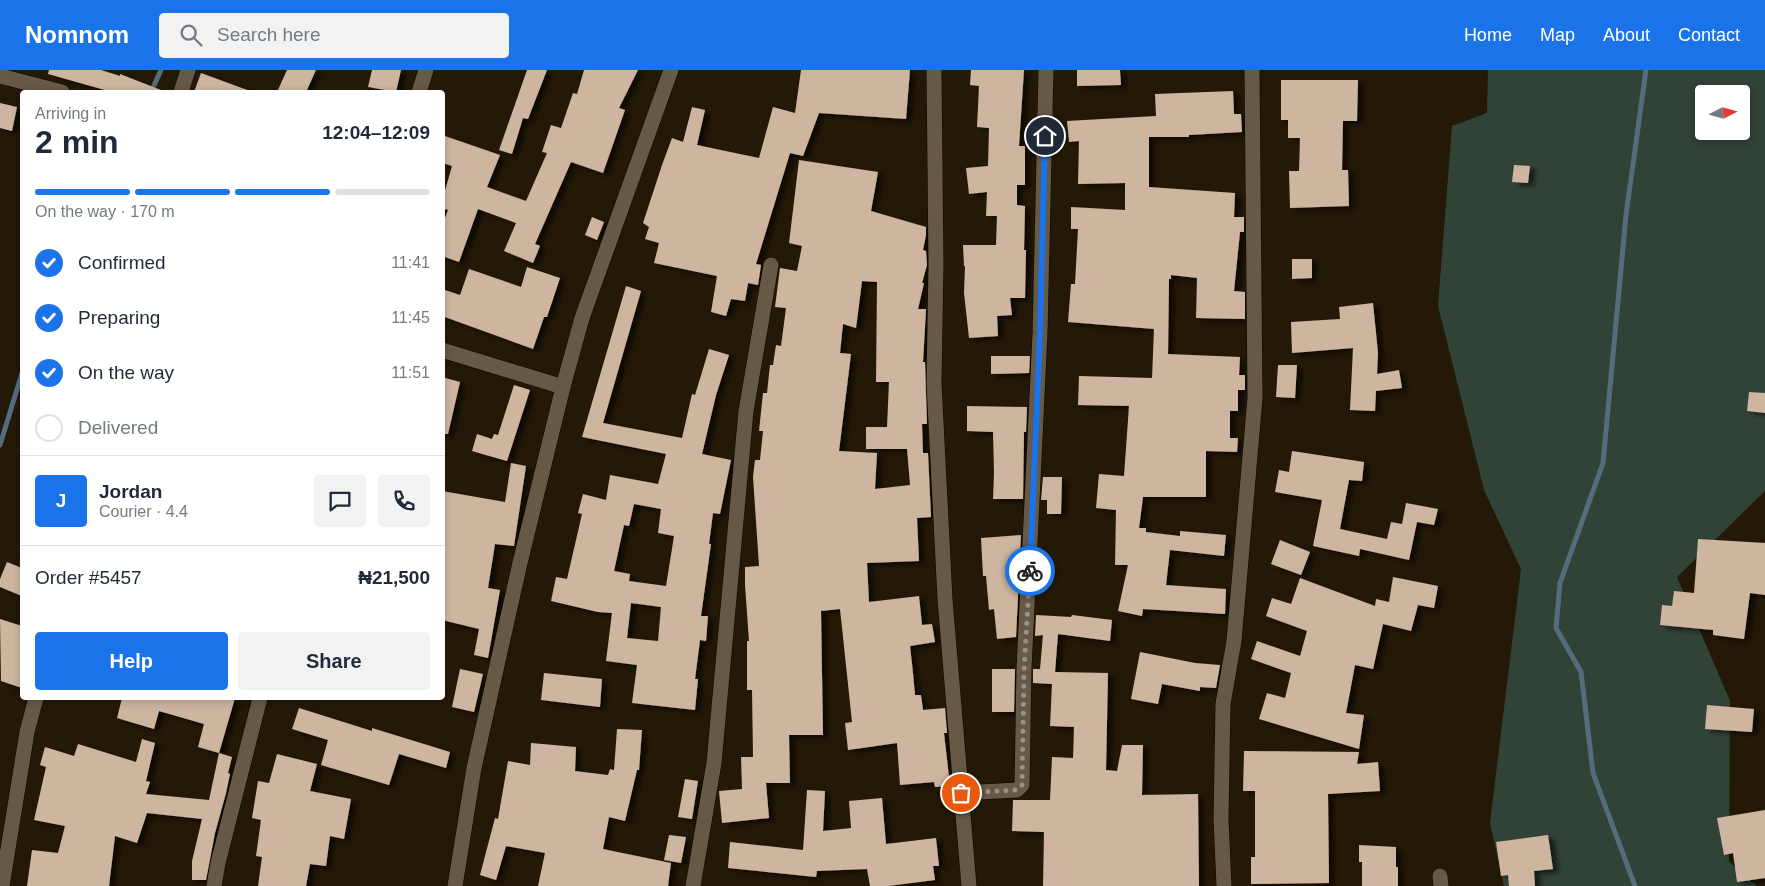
<!DOCTYPE html>
<html lang="en">
<head>
<meta charset="utf-8">
<style>
	:root { --surface:#fff; --page:#f2f2f3; --text:#1f2937; --muted:#747a83; --line:#e0e1e3; --accent:#1a73e8 }
	body { margin:0; font-family:Arial,sans-serif; background:var(--page); color:var(--text); height:100vh; display:flex; flex-direction:column; font-size:19px; white-space:nowrap }
	* { box-sizing:border-box; margin:0 }
	p { font-size:16px; color:var(--muted) }
	.icon { flex:none; width:28px; height:28px; fill:none; stroke:currentColor; stroke-width:2; stroke-linecap:round; stroke-linejoin:round }
	.map { position:relative; flex:1; overflow:hidden }
	.panel { position:absolute; left:20px; top:20px; width:425px; height:610px; display:flex; flex-direction:column; background:var(--surface); border-radius:5px; box-shadow:0 2px 8px #0003 }
	.panel>* { flex:none }
	.needle { width:32px; rotate:84deg }
	.tools { position:absolute; left:1695px; top:15px; display:grid; gap:10px }
	.tools a { display:grid; place-items:center; width:55px; height:55px; border-radius:5px; background:var(--surface); box-shadow:0 2px 8px #0003; font-size:25px }
	.pin { position:absolute; display:grid; place-items:center; width:42px; height:42px; color:#fff; margin:-21px; border:2px solid #fff; border-radius:50%; box-shadow:0 1px 5px #0007 }
	.courier { position:absolute; display:grid; place-items:center; width:50px; height:50px; margin:-25px; border:4px solid #1a73e8; border-radius:50%; background:#fff; color:#222; box-shadow:0 1px 6px #0007 }
	.head em { font-style:normal; font-weight:700 }
	.head div { display:flex; flex-direction:column-reverse }
	.head { display:flex; align-items:center; justify-content:space-between; height:85px; padding:0 15px }
	h1 { font-size:32px; font-weight:700; line-height:38px }
	.bar { display:grid; grid-template-columns:repeat(4,1fr); gap:8px 5px; align-content:center; height:60px; padding:0 15px }
	.bar i { height:6px; border-radius:4px; background:var(--line) }
	.bar .current { background:var(--accent) }
	.bar p { grid-column:span 4 }
	.line { display:flex; align-items:center; gap:12px; padding:0 15px; border-top:1px solid var(--line) }
	.line div { flex:1 }
	.round { display:grid; place-items:center; flex:none; width:52px; height:52px; border-radius:5px; background:var(--page) }
	ol { padding:0 15px; list-style:none }
	li { display:flex; align-items:center; gap:15px; height:55px }
	li p { margin-inline-start:auto }
	li .icon { padding:5px; border-radius:50%; background:var(--accent); color:#fff; stroke-width:4 }
	li:last-child { color:var(--muted) }
	li i { width:28px; height:28px; border:2px solid var(--line); border-radius:50% }
	.primary-button { display:flex; gap:10px; margin-top:auto; padding:10px 15px }
	.primary-button a { flex:1; height:58px; border-radius:5px; background:var(--accent); color:#fff; font-size:20px; font-weight:700; line-height:58px; text-align:center }
	.primary-button a+a { background:var(--page); color:var(--text) }
	header { display:flex; align-items:center; gap:30px; box-sizing:border-box; height:70px; padding:0 25px; background:var(--accent); color:#fff }
	header strong { font-size:24px }
	nav { display:flex; gap:28px; margin-inline-start:auto; font-size:18px }
	.search { width:350px; height:45px; background:var(--page); display:flex; align-items:center; gap:12px; box-sizing:border-box; padding:0 18px; border-radius:5px; color:var(--muted); font-size:19px }
	.map>svg:first-child { display:block }
	.green { fill:#314237; fill-rule:evenodd }
	.lines { fill:none; stroke-linecap:round; stroke-linejoin:round }
	.stream { stroke:#546c7e; stroke-width:5 }
	.building { fill:#cdb5a0; fill-rule:evenodd; filter:url(#shadow) }
	.minor-casing { stroke:#0d0500; stroke-width:16 }
	.minor { stroke:#665945; stroke-width:15 }
	.done { stroke:#9a9184; stroke-width:5; stroke-dasharray:0 9 }
	.route { stroke:#1a73e8; stroke-width:6 }
</style>
</head>
<body>
<header>
<strong>Nomnom</strong>
<div class="search"><svg class="icon" aria-label="search" viewBox="0 0 24 24"><circle cx="10" cy="10" r="6"/><path d="M15 15l6 6"/></svg>Search here</div>
<nav><a>Home</a><a>Map</a><a>About</a><a>Contact</a></nav>
</header>
<div class="map">
<svg width="1765" height="816" viewBox="0 0 1765 816">
	<defs>
		<filter id="shadow"><feDropShadow dx="5.5" dy="3" stdDeviation="2.5" flood-color="#0009"/></filter>
	</defs>
	<rect width="100%" height="100%" fill="#241907"/>
	<path class="green" d="M1488 0H1765V421L1677 507 1730 631 1729 792 1757 816H1504L1490 753 1521 499 1484 420 1438 236 1452 56 1487 43ZM1704 24H1741V61H1704Z"/>
	<g class="lines">
		<g class="stream">
			<path d="M151 22 161 0"/>
			<path d="M0 375 22 303"/>
			<path d="M1635 816 1593 703 1581 602 1556 558 1560 513 1603 393 1626 145 1646 0"/>
		</g>
	</g>
	<g class="building">
		<path d="M49 0H101L120 6V4L166 22H112L48 4Z"/>
		<path d="M287 0H316L306 22H277Z"/>
		<path d="M372 0H401L396 22 368 17Z"/>
		<path d="M527 0H547L528 49 523 48 512 84 499 80Z"/>
		<path d="M584 0H638L619 38 625 40 603 103 571 92 535 174 540 176 533 193 504 181 516 153 478 139 459 192 442 186V156L448 140 442 138V131L452 96 442 93V65L500 85 487 117 526 131 547 83 542 82 551 55 561 58 573 23 577 24Z"/>
		<path d="M801 0H910L906 49 819 43 803 86 790 83 756 194 761 195 758 215 748 213 745 231 731 229 726 246 711 242 717 206 654 193 659 173 645 169 649 157 643 153 662 95 672 68 683 72 692 37 705 40 697 75 759 88 773 37 795 43Z"/>
		<path d="M971 0H1024L1019 76H1025V115H1017V135L1025 136 1024 180H1026L1025 228H1010L1012 245 997 246 998 266 969 268 964 223 965 196H964L963 175H996L997 146H986L987 122 969 124 966 98 988 96 989 58 977 57 979 16 970 15Z"/>
		<path d="M1077 0H1120L1121 15 1077 16Z"/>
		<path d="M201 3 250 21 249 22H194Z"/>
		<path d="M1281 10H1358L1357 51H1343L1342 100H1348L1349 136 1290 138 1289 101H1299L1300 68H1288V50H1281Z"/>
		<path d="M1233 21 1234 44H1241L1242 62 1189 65V67H1149V117L1235 123 1234 147H1244V162H1240L1234 221 1245 222V249L1196 248 1197 208 1171 205V209H1169L1168 284 1240 287 1239 305H1245V320H1238V341H1230V368H1238L1237 382 1206 381V427H1143L1139 458H1146V462L1180 466V461L1226 465 1224 486 1170 480 1166 515 1226 519 1225 544 1143 539 1142 546 1118 541 1128 495H1115L1116 440 1096 438 1099 404 1124 406 1129 336 1078 335 1079 306 1152 308 1154 259 1068 252 1071 214H1075L1078 159H1071V137L1125 140V113L1078 114 1079 71 1069 72 1067 51 1156 46 1155 24Z"/>
		<path d="M0 33 17 37 12 61 0 58Z"/>
		<path d="M799 90 878 102 871 141 926 157V165L923 180 926 181 927 195 922 213H924L918 239H926L923 292H925L927 354H922L923 383H928L931 447 917 448 919 491 867 493 869 532 919 526 922 555 932 554 935 572 910 576 913 603 915 625H921L923 640 945 638 947 663H944L950 716 935 717 934 712 900 715 897 673 848 680 845 653 852 652 840 539 821 541 823 665H789L790 713H766L769 748 722 753 719 721 742 719 741 687H753L752 620H747V571H749L745 515V497L759 496 753 407 755 390H760L763 361H759L763 323H767L770 295H773L776 275 781 276 786 238 775 237 780 198 797 201 802 176 789 173ZM862 211 877 212 876 312H889L887 357H866V379H907L910 415 875 419 877 383 839 381 851 284 840 283 843 254 856 258Z"/>
		<path d="M1514 95 1530 96 1528 113 1512 112Z"/>
		<path d="M592 147 604 152 597 170 585 165Z"/>
		<path d="M1292 189H1312V208L1292 209Z"/>
		<path d="M527 197 560 208 547 247H544L533 279 442 246V219L460 225 469 199 521 217Z"/>
		<path d="M626 216 641 221 603 353 682 368 692 324 695 325 709 279 729 285 716 325 702 384 731 390 720 444 713 443 709 474H711L701 546H708L706 571 700 570 695 609H698L695 640 632 633 637 595 606 591 612 543 598 542 551 531 556 507 567 509 582 444 578 443 583 424 606 430 610 405 658 414 666 384 582 367ZM634 434 661 439 658 463 674 466 666 516 629 511 630 504 614 501 624 455 629 456ZM631 533 661 537 658 571 627 568Z"/>
		<path d="M1373 233 1378 283 1377 304 1399 300 1402 318 1376 321 1375 341 1350 340 1353 278 1292 283 1291 252 1340 249 1339 237Z"/>
		<path d="M991 286H1030L1029 303 991 304Z"/>
		<path d="M1278 295H1297L1295 328 1276 327Z"/>
		<path d="M442 307 460 312 448 364H442Z"/>
		<path d="M514 315 530 320 507 391 472 381 477 364 492 369 494 364 498 365Z"/>
		<path d="M1749 322 1765 323V343L1747 341Z"/>
		<path d="M967 336 1027 337 1026 362H1024L1023 429H993L994 403 993 362 967 361Z"/>
		<path d="M1292 381 1364 392 1362 411 1349 410 1340 459 1387 469 1391 452 1402 454 1406 433 1438 439 1434 455 1417 452 1409 490 1360 479 1359 486 1313 476 1322 430 1275 422 1279 400 1289 402Z"/>
		<path d="M511 393 526 396 514 476 495 474 488 518 500 520 488 588 474 585 479 559 442 550V421L505 432Z"/>
		<path d="M1043 407H1062L1061 444H1047V430H1041Z"/>
		<path d="M1021 465 1016 567 997 569 994 539 989 540 986 506H983L981 468Z"/>
		<path d="M1698 469 1765 473V525L1750 523 1744 569 1713 565V560L1660 555 1662 535 1672 536 1674 521 1694 523Z"/>
		<path d="M1280 470 1310 482 1301 505 1271 494Z"/>
		<path d="M7 492 22 498V526L0 517V509Z"/>
		<path d="M1393 507 1438 516 1434 538 1418 535 1411 561 1383 554 1373 599 1355 595 1346 643 1364 645 1359 679 1259 649 1267 623 1285 628 1291 603 1251 589 1257 571 1300 586 1307 561 1266 546 1272 528 1291 534 1300 508 1375 536 1376 529 1389 532Z"/>
		<path d="M1036 545 1071 547 1072 545 1112 550 1110 571 1058 564 1055 602 1108 603 1106 700 1117 701 1122 675H1143L1142 725 1198 724 1199 816H1043L1044 762 1012 761 1013 730H1050L1052 687 1073 688 1074 657 1050 656 1052 614 1033 613V599H1040L1043 565 1035 566Z"/>
		<path d="M0 549 22 556V618L1 611Z"/>
		<path d="M1140 582 1195 593 1220 595 1216 618 1200 617V621L1162 614 1158 634 1131 629Z"/>
		<path d="M460 599 483 604 474 642 452 637Z"/>
		<path d="M992 599H1015L1014 642H992Z"/>
		<path d="M544 603 602 609 600 637 541 630Z"/>
		<path d="M122 628H235L219 683 198 677 204 654 159 641 154 659 117 648Z"/>
		<path d="M1707 635 1754 639 1752 662 1705 659Z"/>
		<path d="M299 638 372 661V658L450 682 446 698 399 684 389 715 321 695 328 670 292 659Z"/>
		<path d="M617 659 642 660 639 700H637L625 751 609 747 603 779 671 793 668 816H538L545 783 506 776 496 810 480 805 495 748 498 749 508 691 530 695 531 673 576 677 575 701 608 705 610 699 614 700Z"/>
		<path d="M142 669 155 673 146 711 150 712 146 724 209 730 219 683 232 687 228 703 230 704 226 723 215 763 206 810H192V791L202 749 147 743 137 773 115 766 109 816H27L32 780 58 783 65 756 34 750 46 697 40 695 45 677 74 686 78 674 136 692Z"/>
		<path d="M1244 681 1359 682 1357 694 1378 692 1380 721 1328 724 1329 813 1251 814V787H1255V721H1243Z"/>
		<path d="M277 684 317 694 310 721 351 729 344 769 330 766 326 796 310 794 306 816H258L262 787 256 786 261 750 252 748 258 711 269 713Z"/>
		<path d="M685 709 698 711 692 749 678 747Z"/>
		<path d="M807 720 825 721 823 761 851 758 849 731 882 728 886 774 936 768 939 796H933L935 810 888 816H870L867 799 817 801 816 807 728 798 730 772 803 780Z"/>
		<path d="M1765 740V808L1737 812 1733 783 1724 785 1717 748Z"/>
		<path d="M669 765 686 767 681 793 664 790Z"/>
		<path d="M1548 765 1553 799 1534 801 1535 816H1509L1508 805 1501 806 1496 772Z"/>
		<path d="M1359 775 1396 777V797H1398V816H1362V792H1359Z"/>
	</g>
	<g class="lines">
		<g class="minor-casing">
			<g id="minor">
				<path d="M934 0 936 195 934 313 945 529 969 816"/>
				<path d="M0 6 62 22"/>
				<path d="M181 22 188 0"/>
				<path d="M419 22 426 0"/>
				<path d="M442 280 563 317"/>
				<path d="M961 723 1017 720 1022 715 1024 599 1040 263 1046 0"/>
				<path d="M1440 806 1441 816"/>
				<path d="M2 816 27 662 36 628"/>
				<path d="M214 816 218 793 260 628"/>
				<path d="M455 816 474 698 520 493 563 317 582 248 671 0"/>
				<path d="M693 816 714 693 746 341 771 195"/>
				<path d="M1224 816 1221 749 1223 634 1234 571 1255 328 1252 0"/>
			</g>
		</g>
		<use href="#minor" class="minor"/>
	</g>
	<g class="lines">
		<path class="done" d="M961 723 1017 720 1022 715 1024 600 1030 501"/>
		<path class="route" d="M1030 501 1040 263 1045 66"/>
	</g>
</svg>
<div class="tools">
<a><svg class="needle" viewBox="-14 -14 28 28"><path d="M0-13l5 13h-10z" fill="#e53935"/><path d="M0 13l5-13h-10z" fill="#747a83"/></svg></a>
</div>
<div class="pin" style="left:961px;top:723px;background:#ea580c"><svg class="icon" aria-label="bag" viewBox="0 0 24 24"><path d="M5 8h14l-1 12H6zM9 8a3 3 0 0 1 6 0"/></svg></div>
<div class="pin" style="left:1045px;top:66px;background:#1f2937"><svg class="icon" aria-label="home" viewBox="0 0 24 24"><path d="M3 11l9-7 9 7M6 9v11h12V9"/></svg></div>
<div class="courier" style="left:1030px;top:501px"><svg class="icon" aria-label="bike" viewBox="0 0 24 24"><circle cx="6" cy="16" r="4"/><circle cx="18" cy="16" r="4"/><path d="M6 16l4-8h5l3 8M10 8l3 8H6M13 5h3"/></svg></div>
<section class="panel">
<div class="head"><div><h1>2 min</h1><p>Arriving in</p></div><em>12:04–12:09</em></div>
<div class="bar"><i class="current"></i><i class="current"></i><i class="current"></i><i></i><p>On the way · 170 m</p></div>
<ol>
<li><svg class="icon" aria-label="check" viewBox="0 0 24 24"><path d="M5 12l5 5 9-10"/></svg>Confirmed<p>11:41</p></li>
<li><svg class="icon" aria-label="check" viewBox="0 0 24 24"><path d="M5 12l5 5 9-10"/></svg>Preparing<p>11:45</p></li>
<li><svg class="icon" aria-label="check" viewBox="0 0 24 24"><path d="M5 12l5 5 9-10"/></svg>On the way<p>11:51</p></li>
<li><i></i>Delivered</li>
</ol>
<div class="line" style="height:90px"><b class="round" style="background:var(--accent);color:#fff">J</b><div><b>Jordan</b><p>Courier · 4.4</p></div><a class="round"><svg class="icon" aria-label="chat" viewBox="0 0 24 24"><path d="M4 5h16v11H9l-5 4z"/></svg></a><a class="round"><svg class="icon" aria-label="phone" viewBox="0 0 24 24"><path d="M5 4h4l2 5-3 2q2 4 5 5l2-3 5 2v4C11 20 4 13 5 4z"/></svg></a></div>
<div class="line" style="height:65px"><div>Order #5457</div><b>₦21,500</b></div>
<div class="primary-button"><a>Help</a><a>Share</a></div>
</section>
</div>
</body>
</html>
